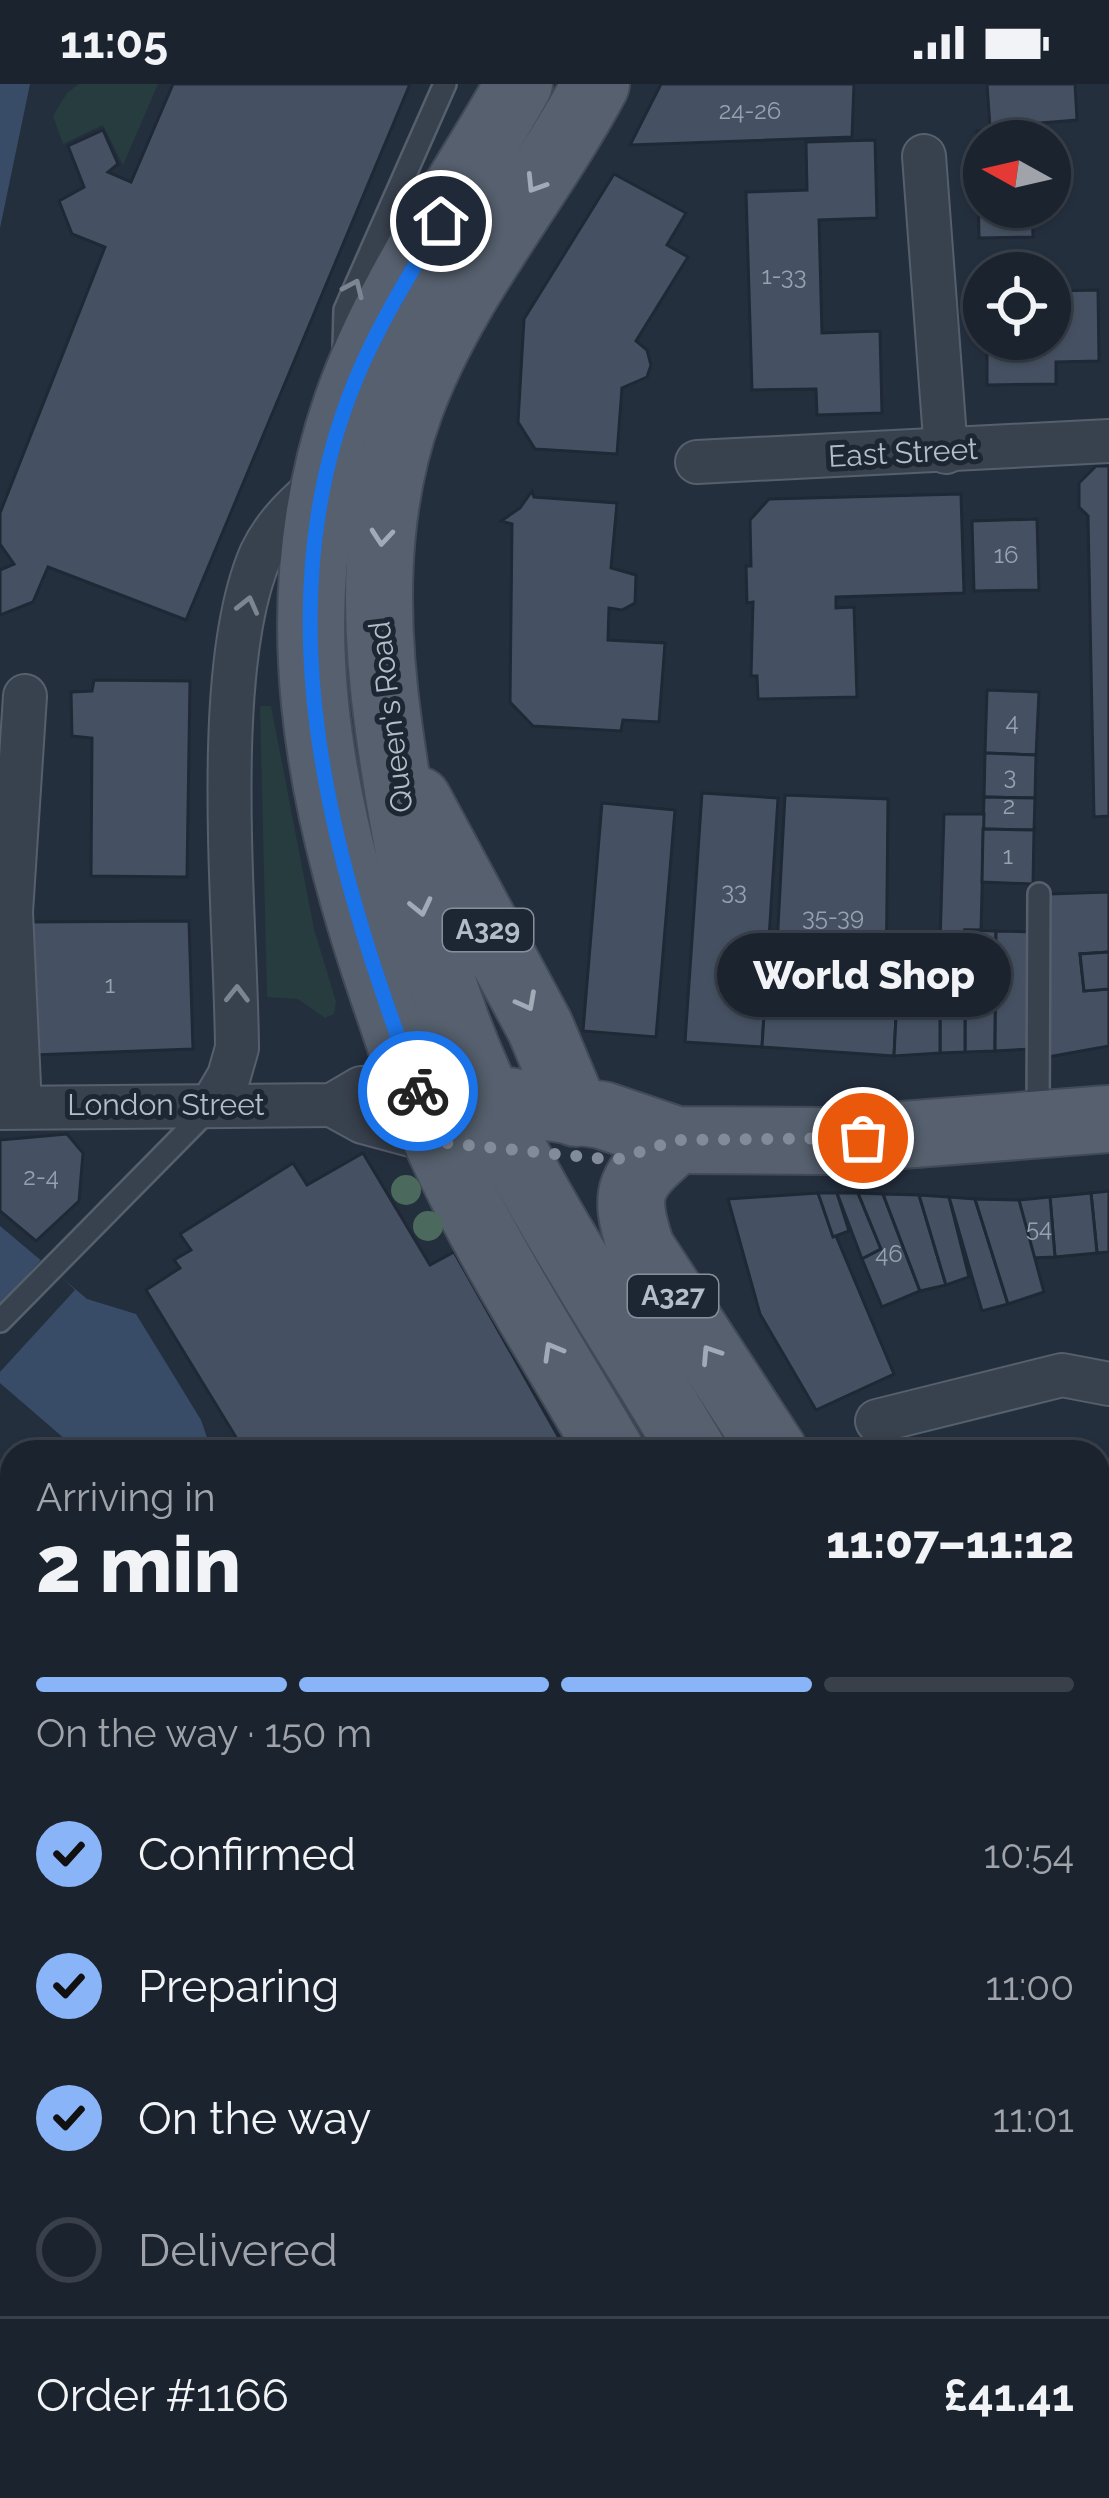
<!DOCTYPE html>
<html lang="en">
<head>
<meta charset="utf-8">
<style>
	:root { --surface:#1b232e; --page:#282f3a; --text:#f1f3f6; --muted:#a0a4aa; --line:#39404a; --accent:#8ab4f8 }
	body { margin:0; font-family:Raleway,sans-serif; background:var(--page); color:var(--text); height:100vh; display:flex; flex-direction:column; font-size:45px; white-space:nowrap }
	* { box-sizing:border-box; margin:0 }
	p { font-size:39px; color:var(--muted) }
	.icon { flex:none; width:66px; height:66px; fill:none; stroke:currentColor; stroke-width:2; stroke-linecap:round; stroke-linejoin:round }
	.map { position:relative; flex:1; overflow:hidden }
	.sheet { position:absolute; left:0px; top:1356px; width:1110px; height:1059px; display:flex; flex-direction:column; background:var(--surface); border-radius:36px 36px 0 0; box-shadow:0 3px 9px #0004,0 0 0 3px var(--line) }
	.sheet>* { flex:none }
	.needle { width:78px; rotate:278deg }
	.buttons { position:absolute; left:963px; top:36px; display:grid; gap:24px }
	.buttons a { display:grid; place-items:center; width:108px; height:108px; border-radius:50%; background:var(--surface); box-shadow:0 3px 9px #0004,0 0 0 3px var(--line); font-size:60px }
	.pin { position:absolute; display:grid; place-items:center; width:102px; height:102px; color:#fff; margin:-51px; border:6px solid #fff; border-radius:50%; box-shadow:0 3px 12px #0007 }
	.courier { position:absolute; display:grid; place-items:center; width:120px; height:120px; margin:-60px; border:9px solid #1a73e8; border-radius:50%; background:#fff; color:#222; box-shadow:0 3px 15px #0007 }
	.bubble { position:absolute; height:84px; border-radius:42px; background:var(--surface); box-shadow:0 3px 9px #0004,0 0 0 3px var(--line); font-size:39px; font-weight:800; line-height:84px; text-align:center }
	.overview em { font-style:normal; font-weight:800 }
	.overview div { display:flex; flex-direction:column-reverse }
	.overview { display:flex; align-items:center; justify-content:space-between; height:204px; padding:0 36px }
	h1 { font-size:78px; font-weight:800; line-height:90px }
	.bar { display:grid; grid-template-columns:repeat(4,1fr); gap:18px 12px; align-content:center; height:144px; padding:0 36px }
	.bar i { height:15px; border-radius:9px; background:var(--line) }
	.bar .active { background:var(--accent) }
	.bar p { grid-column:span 4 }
	.line { display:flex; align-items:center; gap:30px; padding:0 36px; border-top:3px solid var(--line) }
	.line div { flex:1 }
	ol { padding:0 36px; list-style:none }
	li { display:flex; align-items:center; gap:36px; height:132px }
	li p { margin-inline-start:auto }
	li .icon { padding:12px; border-radius:50%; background:var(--accent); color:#111; stroke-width:4 }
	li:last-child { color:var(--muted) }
	li i { width:66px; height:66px; border:6px solid var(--line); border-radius:50% }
	.status { display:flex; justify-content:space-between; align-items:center; height:84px; padding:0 60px; background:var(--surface); direction:ltr }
	.status svg { height:33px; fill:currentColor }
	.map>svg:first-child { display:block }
	.green { fill:#263c3f }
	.water { fill:#394c67 }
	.pier { fill:#242f3e }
	.building { fill:#455162; stroke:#1f2835; stroke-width:3 }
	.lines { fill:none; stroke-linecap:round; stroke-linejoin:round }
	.primary-tunnel { stroke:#3a4453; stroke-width:66; stroke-dasharray:66 33; stroke-linecap:butt }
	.service-casing { stroke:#565f6c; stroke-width:26 }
	.minor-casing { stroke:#565f6c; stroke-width:46 }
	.primary-casing { stroke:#414a57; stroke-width:70 }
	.service { stroke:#38414e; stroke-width:21 }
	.minor { stroke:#38414e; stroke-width:42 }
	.primary { stroke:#56606e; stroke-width:66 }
	.tree { fill:#4b6a5d }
	.oneway { stroke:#a1aab7 }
	.oneway2 { stroke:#7c8592 }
	.done { stroke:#828b98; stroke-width:12; stroke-dasharray:0 21.6 }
	.route { stroke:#1a73e8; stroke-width:15 }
	.labels { text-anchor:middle; stroke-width:10; stroke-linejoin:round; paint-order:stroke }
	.number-label { font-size:24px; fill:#98a1af }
	.shield { fill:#1d2633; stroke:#878f9c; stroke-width:3 }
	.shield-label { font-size:27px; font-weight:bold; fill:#b4bcc9 }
	.street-label { font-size:30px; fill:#b4bcc9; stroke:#1d2633 }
</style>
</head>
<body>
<div class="status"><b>11:05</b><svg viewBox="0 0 49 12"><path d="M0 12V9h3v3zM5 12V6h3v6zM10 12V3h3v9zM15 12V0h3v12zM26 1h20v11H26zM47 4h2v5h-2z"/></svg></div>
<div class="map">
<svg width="1109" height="2414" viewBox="0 0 1109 2414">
	<rect width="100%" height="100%" fill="#242f3e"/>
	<g class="green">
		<path d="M79 0H158L123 81 103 41 63 60 53 32 67 9Z"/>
		<path d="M260 622H271L314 845 336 918 334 930 325 934 298 915 267 913Z"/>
	</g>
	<g class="water">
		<path d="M0 0H30L0 144Z"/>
		<path d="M0 1142 87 1215 136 1230 201 1336 212 1368H80L0 1299Z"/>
	</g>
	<path class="pier" d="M42 1175 75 1206 0 1288V1221Z"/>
	<g class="building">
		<path d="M173 0H410L186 536 48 483 33 518 0 531V486L14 480 0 460V429L105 163 72 150 59 117 84 103 68 62 103 46 118 80 108 88 131 98Z"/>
		<path d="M661 0H854L852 53 630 61Z"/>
		<path d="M987 0H1075L1077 36 990 43Z"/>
		<path d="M1032 46V57H984V123H1032L1033 153 979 154 977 47Z"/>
		<path d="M875 56 877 134 819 136 822 249 880 247 882 329 817 331 816 305 752 306 746 108 807 106 806 58Z"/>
		<path d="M614 90 686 129 667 161 688 173 636 257 647 266 651 281 647 293 622 304 617 370 535 365 518 338 524 235Z"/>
		<path d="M1098 206 1099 277 1056 278V300L987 301V255H1050V207Z"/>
		<path d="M1096 382H1109V732L1094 733 1088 432 1079 423V399Z"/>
		<path d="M532 407 534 413 617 419 611 484 636 491 635 519 622 526 609 524 608 556 665 559 659 638 623 636 621 647 533 642 510 618 512 440 501 437 520 424Z"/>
		<path d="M961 410 964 509 836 513V524L854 523 857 613 758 615 757 592H751L753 518 747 519 746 482H751L750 436 769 415Z"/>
		<path d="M1037 435 1039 506 974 507 972 437Z"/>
		<path d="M94 596 190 597 187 793 91 792 92 654 72 652 71 608 92 607Z"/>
		<path d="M987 606 1039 608 1036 671 985 669Z"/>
		<path d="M985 669 1036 671 1035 714 984 713Z"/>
		<path d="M702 709 778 714 762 963 685 958Z"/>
		<path d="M785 711 888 715 886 911 897 912 894 972 762 963 766 899 775 900Z"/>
		<path d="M984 713 1035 714 1034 746 983 745Z"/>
		<path d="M602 719 675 726 656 953 583 947Z"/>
		<path d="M944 730H984L981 846H965V859L940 858Z"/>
		<path d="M983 745 1034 746 1033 800 982 798Z"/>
		<path d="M1109 808V868L1080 870 1084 907 1109 905V962L1048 973 1050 810Z"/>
		<path d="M189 837 193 965 32 971 28 838Z"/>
		<path d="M965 846 996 847 995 967 965 968Z"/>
		<path d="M996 847 1034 848 1032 965 995 967Z"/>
		<path d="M940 858 965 859V968L940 969Z"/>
		<path d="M1109 868V905L1084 907 1080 870Z"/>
		<path d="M899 873 940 874V969L894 972Z"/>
		<path d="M67 1050 83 1069 79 1117 36 1157 0 1127V1056Z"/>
		<path d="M363 1069 430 1181 454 1168 567 1368H245L146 1206 180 1184 174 1176 191 1166 180 1150 293 1079 307 1101Z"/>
		<path d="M1109 1107V1168L1097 1169 1091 1109Z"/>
		<path d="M818 1109 894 1290 816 1326 760 1230 728 1115Z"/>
		<path d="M818 1109H837L849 1147 833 1153Z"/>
		<path d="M837 1109H858L881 1165 862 1175Z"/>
		<path d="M858 1109 883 1110 920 1207 882 1223 862 1175 881 1165Z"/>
		<path d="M1091 1109 1097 1169 1055 1173 1050 1113Z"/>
		<path d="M883 1110 919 1111 946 1201 920 1207Z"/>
		<path d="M919 1111 949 1113 969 1193 946 1201Z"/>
		<path d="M949 1113 975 1115 1008 1220 982 1227Z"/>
		<path d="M1050 1113 1055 1173 1031 1174 1019 1116Z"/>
		<path d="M975 1115 1019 1116 1044 1208 1008 1220Z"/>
		<path d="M12 1391V2403H491L497 2414H0V1397Z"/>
		<path d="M1109 1501V1782L1098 1761V1507Z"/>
		<path d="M1098 2289 1109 2311V2414H816L811 2403H1098Z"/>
	</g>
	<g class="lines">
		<path class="primary-tunnel" d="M1071 2403 1076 2414"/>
		<g class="service-casing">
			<g id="service">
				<path d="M344 265 345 226 445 0"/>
				<path d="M1038 1034 1039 810"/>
				<path d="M0 1237 210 1024"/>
				<path d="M1101 2294 1109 2299"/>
			</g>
		</g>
		<g class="minor-casing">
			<g id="minor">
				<path d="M924 72 946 368"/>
				<path d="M697 378 1109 357"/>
				<path d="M212 1021 229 992 237 964C236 832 210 587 261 470 276 438 301 417 327 394"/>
				<path d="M332 1021 363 1038 437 1058"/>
				<path d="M20 1023 11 828 25 612"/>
				<path d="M0 1024 332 1021 361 1004 415 1002"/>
				<path d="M877 1337 1062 1291 1109 1300"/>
			</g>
		</g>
		<g class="primary-casing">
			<g id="primary">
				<path d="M519 0C461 103 386 207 347 320 278 520 318 720 385 914 402 963 417 1013 438 1059 487 1167 552 1266 611 1368"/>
				<path d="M596 0C538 109 453 206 410 323 372 426 374 539 389 646 403 746 421 843 456 938 512 1090 611 1229 693 1368"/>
				<path d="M418 716 540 943 576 1029"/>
				<path d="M460 1010 602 1031 676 1056 824 1057 1109 1035"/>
				<path d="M676 1056C631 1096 621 1104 641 1164L774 1368"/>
				<path d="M1098 1930 1109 1951"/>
				<path d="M1098 2053 1109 2073"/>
				<path d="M1098 2198 1109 2217"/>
			</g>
		</g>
		<use href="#service" class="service"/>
		<use href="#minor" class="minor"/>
		<use href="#primary" class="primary"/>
	</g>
	<g class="tree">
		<circle cx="406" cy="1106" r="15"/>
		<circle cx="428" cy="1142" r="15"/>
	</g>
	<defs><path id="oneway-chevron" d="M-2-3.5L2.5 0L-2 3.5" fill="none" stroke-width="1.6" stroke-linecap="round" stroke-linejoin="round" transform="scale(3)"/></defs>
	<g class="oneway">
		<use href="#oneway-chevron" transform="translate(535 100) rotate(122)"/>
		<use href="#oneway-chevron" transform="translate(382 453) rotate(95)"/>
		<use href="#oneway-chevron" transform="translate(421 823) rotate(77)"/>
		<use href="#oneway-chevron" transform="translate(527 918) rotate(62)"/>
		<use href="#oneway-chevron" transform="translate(552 1267) rotate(-120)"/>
		<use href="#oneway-chevron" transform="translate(710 1270) rotate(-123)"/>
	</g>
	<g class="oneway2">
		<use href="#oneway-chevron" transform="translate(354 204) rotate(-66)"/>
		<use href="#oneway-chevron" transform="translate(248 521) rotate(-76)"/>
		<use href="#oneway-chevron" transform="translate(237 910) rotate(-89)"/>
	</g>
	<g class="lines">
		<path class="done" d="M418 1007 437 1058 615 1076 676 1056 863 1054"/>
		<path class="route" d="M418 1007C331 777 256 519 362 281 384 231 414 184 441 137"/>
	</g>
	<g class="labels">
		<g class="number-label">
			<text x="750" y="35">24-26</text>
			<text x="784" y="200">1-33</text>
			<text x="1006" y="479">16</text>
			<text x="1012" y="646">4</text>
			<text x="1010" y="700">3</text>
			<text x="1009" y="730">2</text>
			<text x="1008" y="780">1</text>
			<text x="734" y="815">33</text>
			<text x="833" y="841">35-39</text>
			<text x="110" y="909">1</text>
			<text x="41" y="1101">2-4</text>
			<text x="1039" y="1152">54</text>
			<text x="889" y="1178">46</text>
		</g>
		<g class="shield">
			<rect x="443" y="825" width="90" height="42" rx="9"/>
			<rect x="628" y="1191" width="90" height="42" rx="9"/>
		</g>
		<g class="shield-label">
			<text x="488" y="855">A329</text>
			<text x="673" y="1221">A327</text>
		</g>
		<g class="street-label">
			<text transform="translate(903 369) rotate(-3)" y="10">East Street</text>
			<text transform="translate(391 633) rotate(-97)" y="10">Queen's Road</text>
			<text x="166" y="1031">London Street</text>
		</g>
	</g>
</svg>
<div class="buttons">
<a><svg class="needle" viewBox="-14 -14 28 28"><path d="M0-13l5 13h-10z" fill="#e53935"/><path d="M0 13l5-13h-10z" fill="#a0a4aa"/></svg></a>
<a><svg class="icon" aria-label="locate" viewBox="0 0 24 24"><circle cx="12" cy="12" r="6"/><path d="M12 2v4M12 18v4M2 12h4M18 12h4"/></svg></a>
</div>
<div class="pin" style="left:863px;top:1054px;background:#ea580c"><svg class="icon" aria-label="bag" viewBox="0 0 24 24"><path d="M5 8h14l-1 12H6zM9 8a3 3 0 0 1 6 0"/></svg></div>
<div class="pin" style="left:441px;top:137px;background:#1f2937"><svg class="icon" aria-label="home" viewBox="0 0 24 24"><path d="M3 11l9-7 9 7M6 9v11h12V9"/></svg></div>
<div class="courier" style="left:418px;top:1007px"><svg class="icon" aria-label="bike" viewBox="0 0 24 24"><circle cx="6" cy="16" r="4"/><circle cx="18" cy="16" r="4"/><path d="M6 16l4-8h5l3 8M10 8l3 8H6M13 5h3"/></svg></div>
<div class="bubble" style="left:717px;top:849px;width:294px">World Shop</div>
<section class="sheet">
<div class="overview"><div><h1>2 min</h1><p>Arriving in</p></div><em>11:07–11:12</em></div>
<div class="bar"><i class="active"></i><i class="active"></i><i class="active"></i><i></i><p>On the way · 150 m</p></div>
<ol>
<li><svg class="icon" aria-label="check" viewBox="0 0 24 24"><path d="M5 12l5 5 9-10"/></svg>Confirmed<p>10:54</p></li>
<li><svg class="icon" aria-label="check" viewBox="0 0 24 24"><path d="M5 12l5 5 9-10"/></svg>Preparing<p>11:00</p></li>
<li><svg class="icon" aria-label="check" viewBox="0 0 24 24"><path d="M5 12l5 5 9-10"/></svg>On the way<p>11:01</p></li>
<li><i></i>Delivered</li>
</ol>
<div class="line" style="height:156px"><div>Order #1166</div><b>£41.41</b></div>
</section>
</div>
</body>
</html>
